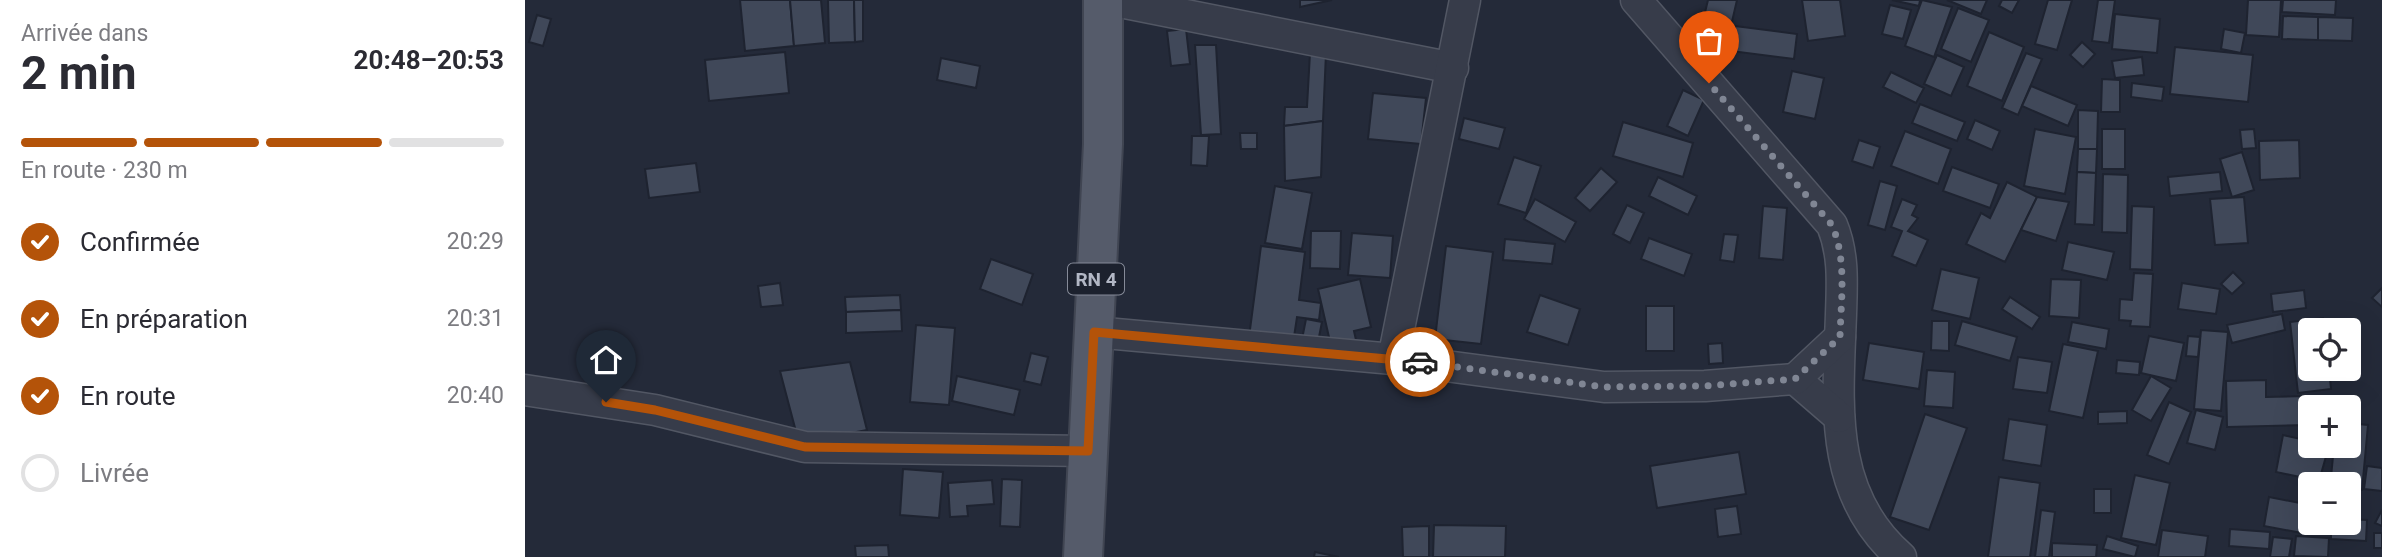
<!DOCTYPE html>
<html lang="fr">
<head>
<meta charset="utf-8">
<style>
	:root { --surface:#fff; --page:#f2f2f3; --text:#2b2b33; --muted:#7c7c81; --line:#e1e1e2; --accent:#b45309 }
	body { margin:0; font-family:Roboto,sans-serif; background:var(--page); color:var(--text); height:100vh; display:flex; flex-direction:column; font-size:26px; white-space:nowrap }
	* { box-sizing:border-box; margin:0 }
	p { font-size:23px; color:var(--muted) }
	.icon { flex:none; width:38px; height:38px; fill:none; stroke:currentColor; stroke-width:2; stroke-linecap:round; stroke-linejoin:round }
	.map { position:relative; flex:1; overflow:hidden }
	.side { display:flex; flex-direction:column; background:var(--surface); width:525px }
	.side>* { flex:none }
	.fabs { position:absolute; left:1773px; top:318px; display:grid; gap:14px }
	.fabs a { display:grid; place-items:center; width:63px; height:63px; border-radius:7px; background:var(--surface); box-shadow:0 7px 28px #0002; font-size:35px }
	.pin { position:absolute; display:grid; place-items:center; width:60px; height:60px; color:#fff; margin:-72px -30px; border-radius:50% 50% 50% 0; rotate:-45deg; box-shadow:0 0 7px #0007 }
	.pin .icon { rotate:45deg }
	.courier { position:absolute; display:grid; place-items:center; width:70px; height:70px; margin:-35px; border:5px solid #b45309; border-radius:50%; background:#fff; color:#222; box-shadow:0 2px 9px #0007 }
	.headline em { font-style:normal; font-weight:700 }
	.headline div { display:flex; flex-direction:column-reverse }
	.headline { display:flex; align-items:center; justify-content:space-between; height:119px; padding:0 21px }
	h1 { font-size:46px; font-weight:700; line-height:52px }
	.bar { display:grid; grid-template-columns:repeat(4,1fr); gap:10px 7px; align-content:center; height:84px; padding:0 21px }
	.bar i { height:9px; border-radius:5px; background:var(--line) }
	.bar .active { background:var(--accent) }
	.bar p { grid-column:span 4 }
	ol { padding:0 21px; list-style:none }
	li { display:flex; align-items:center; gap:21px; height:77px }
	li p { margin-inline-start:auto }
	li .icon { padding:7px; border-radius:50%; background:var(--accent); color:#fff; stroke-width:4 }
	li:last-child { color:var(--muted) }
	li i { width:38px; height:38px; border:4px solid var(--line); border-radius:50% }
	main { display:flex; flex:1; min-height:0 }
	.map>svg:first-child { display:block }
	.building { fill:#404859; stroke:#1e2330; stroke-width:2 }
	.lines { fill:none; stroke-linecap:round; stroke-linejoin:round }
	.street-casing { stroke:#525764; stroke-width:33 }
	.primary-casing { stroke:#404552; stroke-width:42 }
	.street { stroke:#373c4a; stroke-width:30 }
	.primary { stroke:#555b6a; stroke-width:38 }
	.done { stroke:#808694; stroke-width:7; stroke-dasharray:0 12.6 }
	.route { stroke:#b45309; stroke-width:9 }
	.labels { text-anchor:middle; stroke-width:7; stroke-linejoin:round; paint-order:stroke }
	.shield { fill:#1c212e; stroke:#858a98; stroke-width:2 }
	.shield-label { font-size:19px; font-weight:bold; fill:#b2b7c5 }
</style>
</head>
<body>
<main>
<section class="side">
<div class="headline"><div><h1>2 min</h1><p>Arrivée dans</p></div><em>20:48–20:53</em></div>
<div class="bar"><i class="active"></i><i class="active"></i><i class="active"></i><i></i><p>En route · 230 m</p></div>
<ol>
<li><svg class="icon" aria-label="check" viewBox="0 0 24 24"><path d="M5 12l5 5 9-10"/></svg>Confirmée<p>20:29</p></li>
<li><svg class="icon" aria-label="check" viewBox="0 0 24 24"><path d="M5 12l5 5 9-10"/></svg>En préparation<p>20:31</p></li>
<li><svg class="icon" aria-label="check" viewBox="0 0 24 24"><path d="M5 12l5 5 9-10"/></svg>En route<p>20:40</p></li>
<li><i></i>Livrée</li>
</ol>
</section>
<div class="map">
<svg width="1857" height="557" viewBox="0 0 1857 557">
	<rect width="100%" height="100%" fill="#242a39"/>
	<g class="building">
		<path d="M215 0H265L269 46 220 51Z"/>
		<path d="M265 0H296L300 43 269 46Z"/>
		<path d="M303 0H329L330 42 304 43Z"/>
		<path d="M329 0H338V41L330 42Z"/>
		<path d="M775 0H807L775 7Z"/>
		<path d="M1183 0H1212L1200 52 1172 45Z"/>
		<path d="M1277 0H1315L1320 36 1283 41Z"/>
		<path d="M1367 0H1395L1394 6Z"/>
		<path d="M1397 0 1427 7 1409 57 1380 46Z"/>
		<path d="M1422 0H1462L1456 14Z"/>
		<path d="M1477 0H1494L1487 13 1474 6Z"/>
		<path d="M1523 0H1547L1532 50 1510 44Z"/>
		<path d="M1573 0H1590L1584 43 1567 41Z"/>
		<path d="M1723 0H1756L1754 37 1721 35Z"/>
		<path d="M1758 0H1811L1810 15 1757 12Z"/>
		<path d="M1365 5 1386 10 1378 39 1357 34Z"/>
		<path d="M1433 8 1464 20 1446 62 1416 49Z"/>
		<path d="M1590 14 1635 19 1632 53 1587 49Z"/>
		<path d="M12 15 26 19 18 46 4 42Z"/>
		<path d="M1758 16 1793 17V40L1757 39Z"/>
		<path d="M1793 17 1828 18 1827 41 1793 40Z"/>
		<path d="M1210 26 1272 34 1269 59 1206 51Z"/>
		<path d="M661 29 665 64 646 66 642 31Z"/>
		<path d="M1699 29 1720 33 1716 53 1696 49Z"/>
		<path d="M1464 32 1499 47 1477 101 1442 86Z"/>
		<path d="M1557 42 1570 54 1558 67 1545 55Z"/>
		<path d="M670 45H691L696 134 676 135Z"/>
		<path d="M1650 47 1728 55 1723 102 1645 94Z"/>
		<path d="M260 52 264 93 184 101 180 60Z"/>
		<path d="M785 53H801L798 121 759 126 760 107H782Z"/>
		<path d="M1501 53 1517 59 1493 115 1477 108Z"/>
		<path d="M1412 55 1439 67 1426 96 1399 84Z"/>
		<path d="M1617 57 1619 75 1590 78 1587 61Z"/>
		<path d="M416 58 455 66 451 88 412 80Z"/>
		<path d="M1267 71 1299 78 1290 119 1258 112Z"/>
		<path d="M1366 72 1399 88 1391 103 1358 87Z"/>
		<path d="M1577 79 1595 80V112H1576Z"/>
		<path d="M1607 83 1639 87 1637 101 1606 97Z"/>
		<path d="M1506 86 1552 105 1543 126 1497 106Z"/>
		<path d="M1158 90 1179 100 1163 136 1142 126Z"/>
		<path d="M848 93 901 98 896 144 843 139Z"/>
		<path d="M1395 104 1440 122 1432 141 1387 123Z"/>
		<path d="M1553 110 1573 111 1572 149H1553Z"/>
		<path d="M939 118 980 128 974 149 934 139Z"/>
		<path d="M1450 120 1475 131 1467 150 1442 139Z"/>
		<path d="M798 121 796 177 760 181 759 126Z"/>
		<path d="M1098 122 1168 143 1158 177 1088 156Z"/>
		<path d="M1510 129 1551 137 1540 194 1499 186Z"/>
		<rect x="1577" y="129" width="23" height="40"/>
		<path d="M1729 129 1731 148 1717 149 1715 130Z"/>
		<path d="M1380 131 1426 149 1413 184 1366 166Z"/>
		<path d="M715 133H732V149H716Z"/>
		<path d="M667 136H684L682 166 666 165Z"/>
		<path d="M1334 140 1355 147 1348 168 1327 161Z"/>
		<path d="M1774 140 1775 178 1735 180 1734 141Z"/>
		<path d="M1553 149H1572L1571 173 1552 172Z"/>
		<path d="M1717 152 1729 190 1707 197 1695 159Z"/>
		<path d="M989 157 1016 166 1001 213 973 204Z"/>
		<path d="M171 163 175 192 124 198 120 169Z"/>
		<path d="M1427 167 1474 184 1465 208 1418 191Z"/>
		<path d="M1076 168 1092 182 1065 211 1050 198Z"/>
		<path d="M1552 172 1571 173 1569 225 1550 224Z"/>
		<path d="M1695 172 1697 191 1645 196 1643 177Z"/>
		<path d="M1578 174 1603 175 1602 233 1577 232Z"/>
		<path d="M1133 177 1172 196 1163 215 1124 196Z"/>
		<path d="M1355 181 1372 186 1360 230 1343 225Z"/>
		<path d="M1482 182 1512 197 1480 262 1441 244 1456 213 1465 218Z"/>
		<path d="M750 186 787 193 777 249 740 243Z"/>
		<path d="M1512 197 1544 202 1531 241 1496 230Z"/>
		<path d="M1719 197 1723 243 1690 245 1685 199Z"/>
		<path d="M1010 199 1051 222 1040 242 999 219Z"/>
		<path d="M1377 199 1392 205 1387 215 1393 218 1383 231 1403 240 1391 266 1367 256 1377 231 1366 227Z"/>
		<path d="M1102 205 1119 213 1105 243 1088 234Z"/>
		<path d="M1238 206 1262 208 1258 260 1234 258Z"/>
		<path d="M1607 206 1629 207 1627 270 1605 269Z"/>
		<path d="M786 231H816L815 269 785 268Z"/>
		<path d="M827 233 868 236 865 278 823 275Z"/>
		<path d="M1199 234 1213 235 1209 262 1195 260Z"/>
		<path d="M1124 238 1167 254 1159 276 1116 259Z"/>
		<path d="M980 239 1030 244 1027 264 978 260Z"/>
		<path d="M1543 242 1589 252 1582 280 1537 270Z"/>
		<path d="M736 246 780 252 774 300 796 303 794 320 772 317 769 337H724Z"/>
		<path d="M921 246 968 252 956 344 910 339Z"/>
		<path d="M466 259 508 274 497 305 455 289Z"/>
		<path d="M1416 269 1454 278 1445 319 1407 310Z"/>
		<path d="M1708 272 1719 283 1707 294 1696 284Z"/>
		<path d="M1609 273 1628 274 1625 327 1605 326 1606 321 1594 320 1595 299 1607 300Z"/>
		<path d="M835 279 846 327 829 331 831 340 806 346 793 289Z"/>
		<path d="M1526 279 1556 280 1554 318 1524 316Z"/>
		<path d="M255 283 258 305 236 307 233 286Z"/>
		<path d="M1657 283 1695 289 1691 314 1653 309Z"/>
		<path d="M1857 288V307L1847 298Z"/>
		<path d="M1779 290 1781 308 1748 312 1746 294Z"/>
		<path d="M375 295 376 310 321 312 320 297Z"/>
		<path d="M1015 295 1055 309 1043 345 1002 332Z"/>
		<path d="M1485 297 1515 317 1507 329 1477 309Z"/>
		<rect x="1121" y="306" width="28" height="45"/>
		<path d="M376 310 377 331 321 333V312Z"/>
		<path d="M1757 314 1760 330 1707 343 1702 325Z"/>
		<path d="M1798 318 1799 331H1785V369H1804L1806 389 1773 393 1765 322Z"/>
		<path d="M781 319 797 322 792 347 776 344Z"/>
		<path d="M1407 321H1424V351L1406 350Z"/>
		<path d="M1437 321 1492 337 1485 361 1430 345Z"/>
		<path d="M1547 322 1584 329 1581 349 1543 342Z"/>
		<path d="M391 325 430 328 424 405 385 402Z"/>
		<path d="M1676 330 1703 332 1696 411 1669 409Z"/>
		<path d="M1624 336 1659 343 1651 381 1616 373Z"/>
		<path d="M1663 336 1675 337 1673 357 1661 356Z"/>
		<path d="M1197 343 1198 363 1184 364 1183 344Z"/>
		<path d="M1344 343 1399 352 1394 389 1338 380Z"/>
		<path d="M1538 344 1573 351 1558 418 1524 411Z"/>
		<path d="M506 353 523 357 516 385 499 381Z"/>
		<path d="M1493 357 1527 362 1522 393 1488 389Z"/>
		<path d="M1592 360 1615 362 1614 375 1591 373Z"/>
		<path d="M325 362 342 430 274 443 255 371Z"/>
		<path d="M1402 370 1430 372 1428 408 1399 406Z"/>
		<path d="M432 376 495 390 489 415 427 401Z"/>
		<path d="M1626 376 1646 388 1626 421 1607 410Z"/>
		<path d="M1741 380V397L1782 396 1783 425 1702 427 1701 381Z"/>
		<path d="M1644 402 1666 412 1644 464 1622 455Z"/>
		<path d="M1671 410 1698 417 1690 450 1662 443Z"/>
		<path d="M1602 411V423L1573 424V412Z"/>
		<path d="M1400 414 1442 428 1404 530 1365 517Z"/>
		<path d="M1484 419 1522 425 1516 466 1478 460Z"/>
		<path d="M1824 423 1843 425 1837 490 1824 489V485H1817V479L1806 477 1809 446H1824Z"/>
		<path d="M1758 435 1785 441V446H1804L1794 481 1751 472Z"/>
		<path d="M1214 452 1221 494 1132 508 1125 466Z"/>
		<path d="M1842 466 1857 468V491L1839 489Z"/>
		<path d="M378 469 418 472 414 518 375 515Z"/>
		<path d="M1610 475 1645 483 1631 545 1596 538Z"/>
		<path d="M1797 476 1817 479 1816 485H1795Z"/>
		<path d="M1474 477 1515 483 1505 557H1463Z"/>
		<path d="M477 479 497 480 495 527 475 526Z"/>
		<path d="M467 480 469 504 442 506 443 516 425 517 423 483Z"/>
		<rect x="1569" y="489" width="17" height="24"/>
		<path d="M1744 497 1785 505 1782 534 1739 526Z"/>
		<path d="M1212 506 1216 534 1193 537 1190 509Z"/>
		<path d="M1516 510 1530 512 1524 557H1510Z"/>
		<path d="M1857 510V526L1850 523Z"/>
		<path d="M1824 519 1842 520 1841 541 1806 539V523H1824Z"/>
		<path d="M909 525 981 526 980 557H908Z"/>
		<path d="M904 526V557H878L877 527Z"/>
		<path d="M1705 529 1745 532 1744 549 1704 546Z"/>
		<path d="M1637 530 1683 536 1680 557H1633Z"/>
		<rect x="1849" y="533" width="8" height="15"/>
		<path d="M1582 536 1613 546 1610 557 1578 549Z"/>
		<path d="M1771 536 1804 538 1803 557 1769 556Z"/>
		<path d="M1748 537 1767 539 1764 557H1745Z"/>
		<path d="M1527 543 1572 545 1571 557H1527Z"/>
		<path d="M363 545 364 557H331L330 546Z"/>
		<path d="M790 552 814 557H789Z"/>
	</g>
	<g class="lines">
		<g class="street-casing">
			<g id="street">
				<path d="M585 0 928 68"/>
				<path d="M1111 0 1307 225C1319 254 1317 283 1316 314 1313 402 1302 493 1376 557"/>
				<path d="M569 332 868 359 1079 387 1180 386 1270 379 1314 417"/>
				<path d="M868 359 940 0"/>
				<path d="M1270 379 1315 337"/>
				<path d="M0 390 130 410 280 447 563 451"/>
			</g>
		</g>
		<g class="primary-casing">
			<path id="primary" d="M558 557 578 144V0"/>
		</g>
		<use href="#street" class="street"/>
		<use href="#primary" class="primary"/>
	</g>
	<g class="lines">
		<path class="done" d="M895 362 1079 387 1180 386 1270 379 1315 337C1316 299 1322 260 1307 225L1184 83"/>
		<path class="route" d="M81 402 130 410 280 447 563 451 569 332 895 362"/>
	</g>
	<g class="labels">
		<rect class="shield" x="543" y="263.5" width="56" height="31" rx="5"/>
		<g class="shield-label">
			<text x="571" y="286">RN 4</text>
		</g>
	</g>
</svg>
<div class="fabs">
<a><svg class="icon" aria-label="locate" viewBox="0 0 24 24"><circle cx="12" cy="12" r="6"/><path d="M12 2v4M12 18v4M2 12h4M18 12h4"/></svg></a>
<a>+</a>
<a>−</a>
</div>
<div class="pin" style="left:1184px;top:83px;background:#ea580c"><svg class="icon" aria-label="bag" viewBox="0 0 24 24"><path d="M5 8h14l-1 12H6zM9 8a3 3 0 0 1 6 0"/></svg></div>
<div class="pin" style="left:81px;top:402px;background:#1f2937"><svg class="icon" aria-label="home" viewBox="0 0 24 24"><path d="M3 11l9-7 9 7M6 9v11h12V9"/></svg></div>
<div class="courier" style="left:895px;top:362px"><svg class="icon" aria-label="car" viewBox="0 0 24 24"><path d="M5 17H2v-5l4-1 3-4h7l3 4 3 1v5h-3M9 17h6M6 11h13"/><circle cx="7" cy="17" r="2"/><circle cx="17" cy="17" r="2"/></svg></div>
</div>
</main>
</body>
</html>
